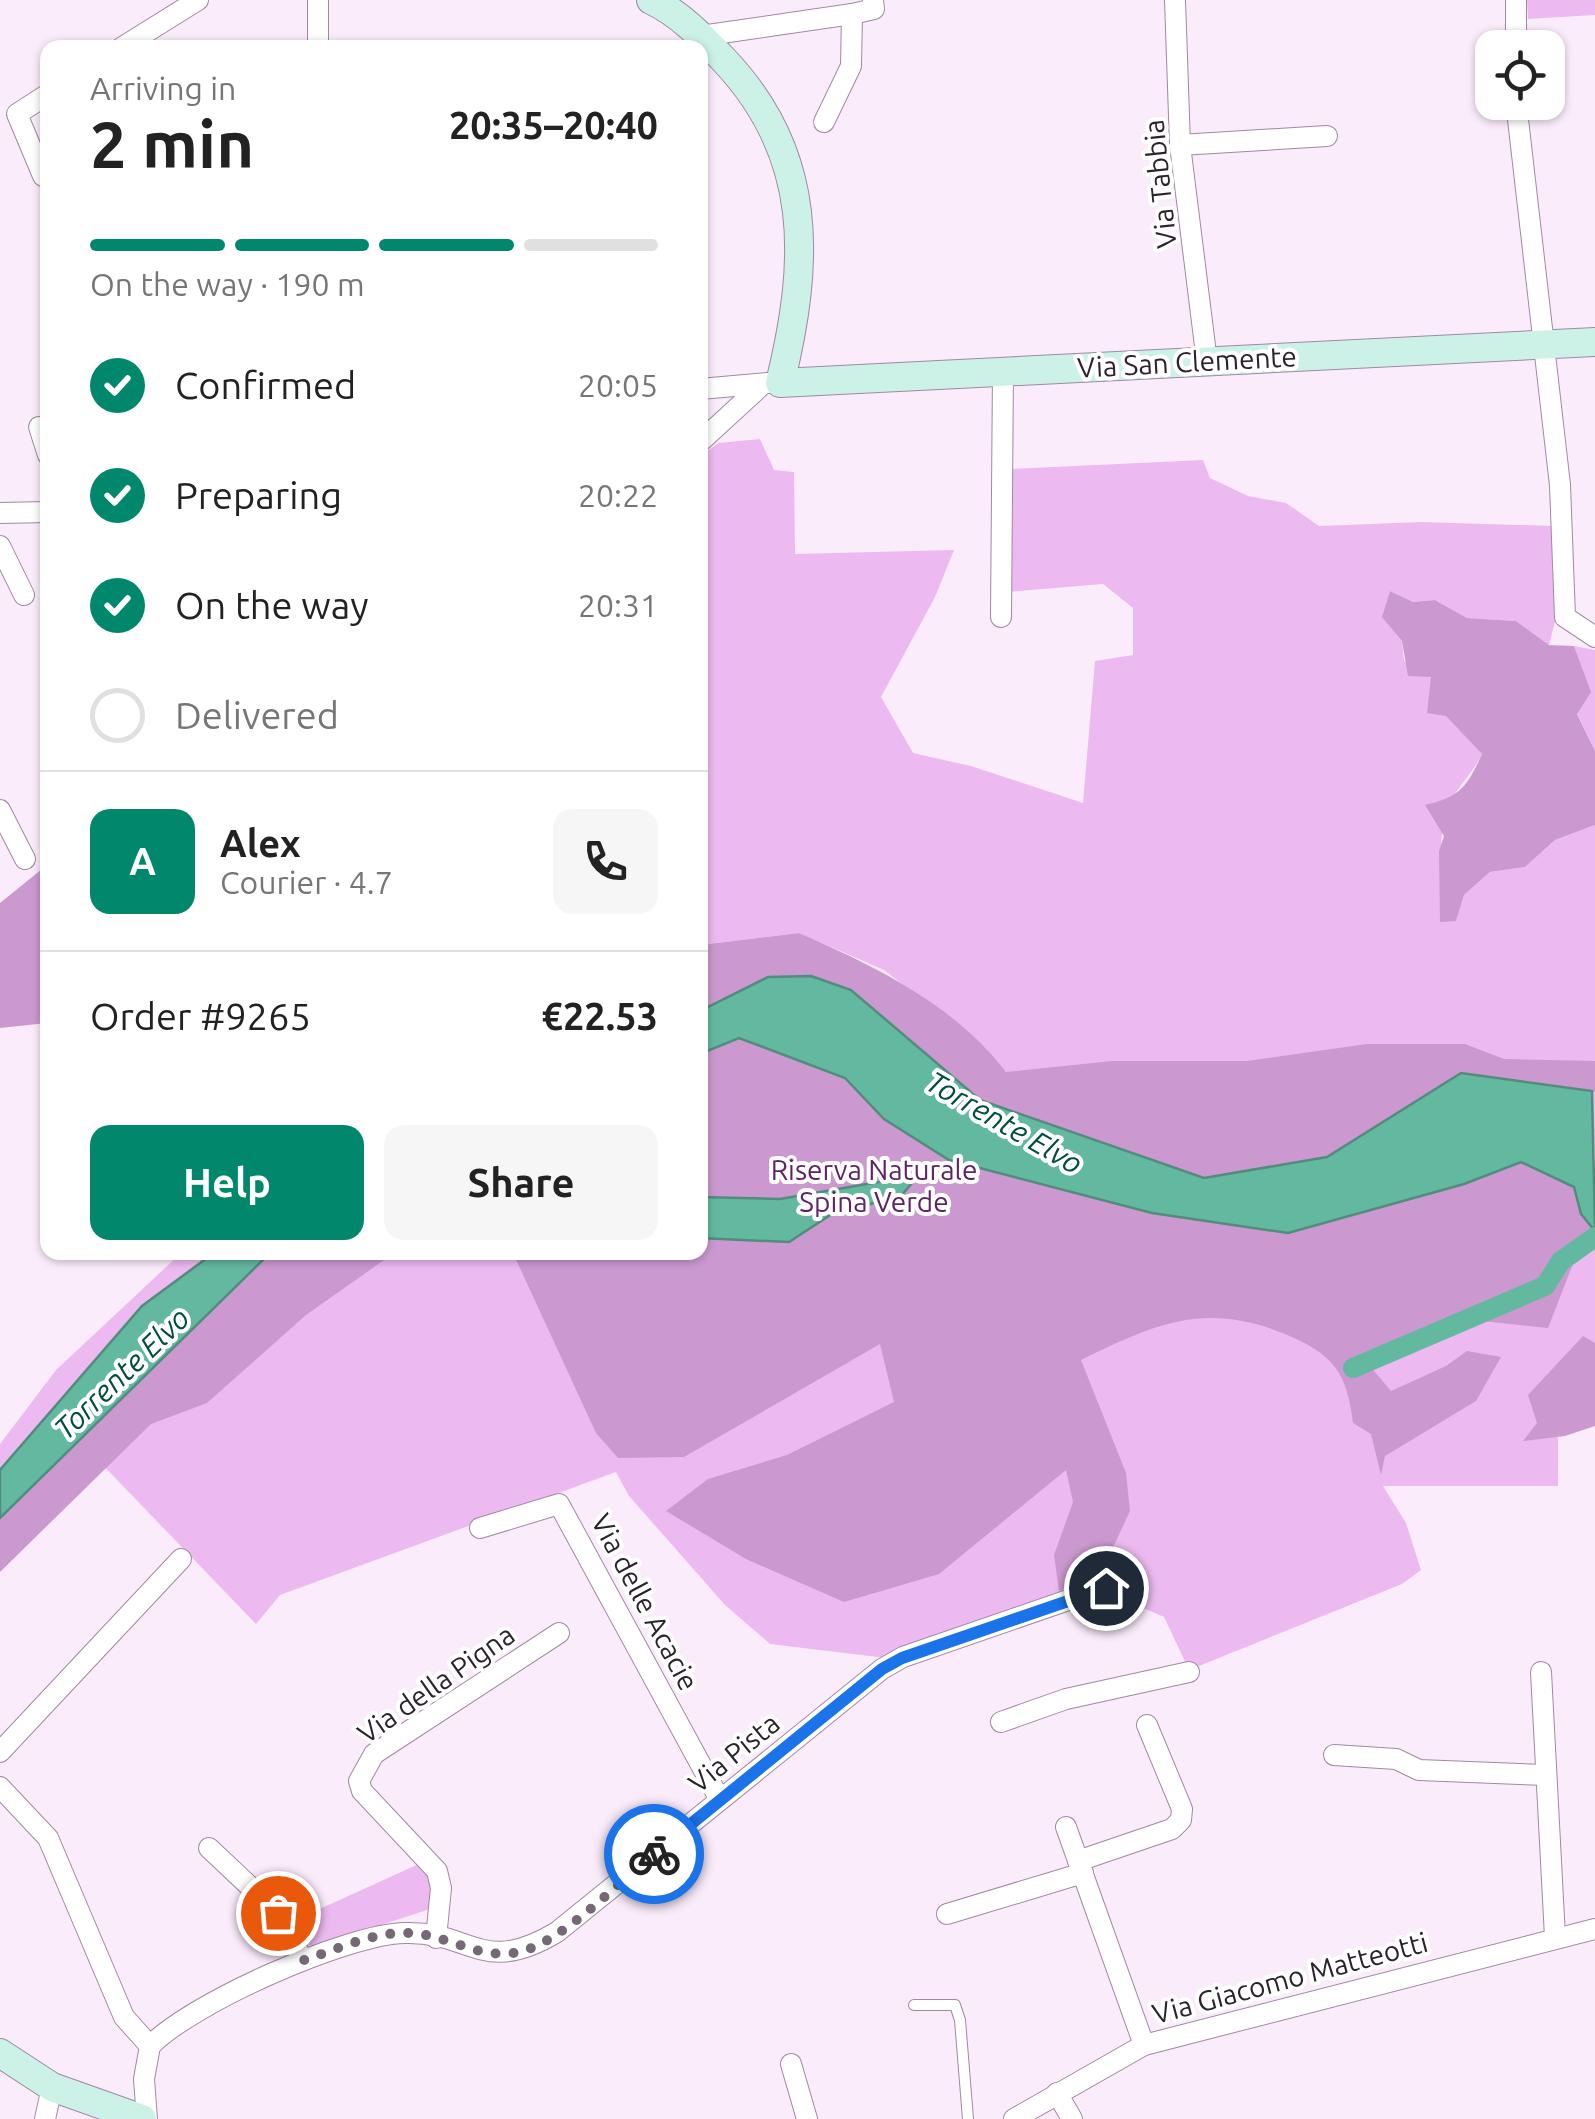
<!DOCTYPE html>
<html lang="en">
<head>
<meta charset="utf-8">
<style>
	:root { --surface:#fff; --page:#f6f6f6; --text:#222; --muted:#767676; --line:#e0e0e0; --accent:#00876c }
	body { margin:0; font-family:Ubuntu,sans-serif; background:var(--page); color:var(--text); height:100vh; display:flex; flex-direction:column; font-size:38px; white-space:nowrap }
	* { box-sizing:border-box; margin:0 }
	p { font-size:32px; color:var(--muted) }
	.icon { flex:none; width:55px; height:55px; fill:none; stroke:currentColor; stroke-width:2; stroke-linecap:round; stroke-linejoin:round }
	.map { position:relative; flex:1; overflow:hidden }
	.side { position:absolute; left:40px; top:40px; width:668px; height:1220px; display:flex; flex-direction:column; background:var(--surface); border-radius:20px; box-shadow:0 2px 8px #0004 }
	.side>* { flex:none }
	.buttons { position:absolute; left:1475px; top:30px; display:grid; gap:20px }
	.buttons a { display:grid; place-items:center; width:90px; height:90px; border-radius:20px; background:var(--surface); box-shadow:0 2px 8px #0004; font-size:50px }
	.pin { position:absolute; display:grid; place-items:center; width:85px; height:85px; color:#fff; margin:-42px; border:5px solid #fff; border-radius:50%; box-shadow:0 2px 10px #0007 }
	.courier { position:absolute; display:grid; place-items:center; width:100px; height:100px; margin:-50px; border:8px solid #1a73e8; border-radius:50%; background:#fff; color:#222; box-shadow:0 2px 12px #0007 }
	.overview em { font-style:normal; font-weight:600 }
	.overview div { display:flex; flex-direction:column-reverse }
	.overview { display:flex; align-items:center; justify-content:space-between; height:170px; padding:0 50px }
	h1 { font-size:65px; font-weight:600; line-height:75px }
	.bar { display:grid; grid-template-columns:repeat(4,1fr); gap:15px 10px; align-content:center; height:120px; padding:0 50px }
	.bar i { height:12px; border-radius:8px; background:var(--line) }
	.bar .current { background:var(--accent) }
	.bar p { grid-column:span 4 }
	.line { display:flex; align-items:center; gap:25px; padding:0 50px; border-top:2px solid var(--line) }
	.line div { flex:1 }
	.round { display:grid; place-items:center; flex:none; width:105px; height:105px; border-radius:20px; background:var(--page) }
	ol { padding:0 50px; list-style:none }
	li { display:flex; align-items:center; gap:30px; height:110px }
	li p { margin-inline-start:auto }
	li .icon { padding:10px; border-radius:50%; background:var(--accent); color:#fff; stroke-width:4 }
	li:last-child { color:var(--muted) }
	li i { width:55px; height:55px; border:5px solid var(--line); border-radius:50% }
	.cta { display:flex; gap:20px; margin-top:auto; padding:20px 50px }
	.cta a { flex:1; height:115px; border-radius:20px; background:var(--accent); color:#fff; font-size:40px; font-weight:600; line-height:115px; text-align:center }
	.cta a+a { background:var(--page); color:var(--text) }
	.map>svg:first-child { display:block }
	.green { fill:#ecbaf0 }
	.forest { fill:#cb99cf }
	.water { fill:#63b9a0; stroke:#528c7d; stroke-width:2.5 }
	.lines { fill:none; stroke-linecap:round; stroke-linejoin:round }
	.canal { stroke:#63b9a0; stroke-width:20 }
	.lane-casing { stroke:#a089a1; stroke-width:12 }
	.street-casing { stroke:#a089a1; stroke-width:22 }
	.secondary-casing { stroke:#a089a1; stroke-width:30 }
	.lane { stroke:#fff; stroke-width:10 }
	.street { stroke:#fff; stroke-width:20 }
	.secondary { stroke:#ccf2e8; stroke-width:28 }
	.done { stroke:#746975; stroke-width:10; stroke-dasharray:0 18 }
	.route { stroke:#1a73e8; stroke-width:12 }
	.labels { text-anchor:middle; stroke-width:8; stroke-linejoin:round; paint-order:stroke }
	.street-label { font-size:28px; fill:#2b232c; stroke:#fff }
	.park-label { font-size:28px; fill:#5f2465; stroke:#fff }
	.water-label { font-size:30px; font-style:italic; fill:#004e3d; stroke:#fff }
</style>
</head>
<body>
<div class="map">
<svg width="1595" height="2119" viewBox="0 0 1595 2119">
	<rect width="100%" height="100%" fill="#fbecfc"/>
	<g class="green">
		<path d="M1527 0H1595V15L1528 19Z"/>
		<path d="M760 439 774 470 794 472 795 554 954 550 935 597 881 697 913 753 971 766 1083 803 1095 661 1133 655V608L1103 584 1007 592 1013 469 1203 460 1210 478 1248 496 1286 503 1319 526 1422 522 1554 526 1556 618 1549 645 1516 621 1467 618 1435 600 1413 602 1390 591 1383 617 1402 641 1404 661 1431 677 1446 715 1482 754C1474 771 1460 784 1452 799 1432 841 1444 880 1456 921L1464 895 1490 872 1525 867 1555 840 1595 825V1422L1558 1436V1486H1383L1406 1523 1421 1570 1402 1584 1189 1670 1164 1617 1098 1588 886 1658 770 1644 725 1605 629 1496 616 1472 280 1595 256 1624 94 1456 0 1563V1444L56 1370 181 1253 700 1252V956L988 1050 884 970 799 933 700 945V456L719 443Z"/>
		<path d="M1574 646 1595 650V751L1577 713 1590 692Z"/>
		<path d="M423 1862 435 1888 433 1905 427 1910 314 1947 305 1943 291 1922Z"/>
	</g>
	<g class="forest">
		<path d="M1390 591 1413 602 1435 600 1467 618 1516 621 1549 645 1574 646 1591 692 1577 714 1595 751V825L1555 840 1525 867 1490 872 1464 895 1456 921 1440 922 1439 851 1444 836 1425 805C1460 797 1467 787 1482 754L1446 716 1427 713 1431 677 1408 676 1402 641 1382 617Z"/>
		<path d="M47 865V1023L0 1028V903Z"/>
		<path d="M799 933C875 966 955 1005 1006 1072L1112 1061H1247L1367 1044H1465L1504 1059 1595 1061V1092L1461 1073 1327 1157 1204 1178 980 1100 851 990 811 976 768 977 700 1011V945Z"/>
		<path d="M739 1038 845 1078 884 1119 1152 1213 1197 1218 1521 1162 1574 1187C1579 1204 1594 1225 1595 1238L1573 1264 1548 1328 1482 1321 1419 1341 1369 1365 1391 1391 1446 1366 1467 1351 1501 1357 1476 1401 1385 1456 1381 1475 1371 1434 1353 1423C1347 1372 1333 1354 1285 1334 1204 1301 1155 1324 1081 1360L1126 1473 1130 1511 1102 1571 1059 1591 1054 1555 1073 1502 1066 1470 939 1574 844 1602 746 1559 666 1511 708 1479 787 1455 894 1402 880 1344 684 1457 618 1458 596 1433 513 1253 700 1252V1238L789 1242 835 1212 900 1196 917 1175 780 1199 700 1197V1054Z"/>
		<path d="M270 1253H394L306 1315 207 1403 151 1424 0 1572V1518Z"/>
		<path d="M1583 1336 1595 1343V1426L1565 1436 1523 1441 1537 1423 1528 1395Z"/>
	</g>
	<g class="water">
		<path d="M811 976 851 990 980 1100 1204 1178 1327 1157 1461 1073 1592 1091 1595 1231 1581 1214 1574 1187 1521 1162 1464 1184 1288 1233 1152 1213 949 1160 884 1119 845 1078 739 1038 700 1054V1011L768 977Z"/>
		<path d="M919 1175 900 1197 835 1212 789 1242 700 1238V1197L780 1199Z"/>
		<path d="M215 1252 270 1253 0 1518V1470L142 1306Z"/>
	</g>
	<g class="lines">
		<path class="canal" d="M1353 1368 1545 1286 1561 1261 1595 1237"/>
		<g class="lane-casing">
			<path id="lane" d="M914 2005H955L960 2020 968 2119"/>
		</g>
		<g class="street-casing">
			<g id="street">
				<path d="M1175 0 1180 145 1207 362"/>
				<path d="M1516 0V48"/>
				<path d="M701 36 852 14 874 9 873 0"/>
				<path d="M121 48 198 0"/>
				<path d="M318 48V0"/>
				<path d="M1516 102 1560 485 1565 617 1595 637"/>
				<path d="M824 122 851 66 852 14"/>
				<path d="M1180 145 1327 136"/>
				<path d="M43 176 17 114 48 94"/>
				<path d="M700 389 768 383"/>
				<path d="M39 427 48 455"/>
				<path d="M700 442 763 384"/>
				<path d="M0 513 48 512"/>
				<path d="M0 546 24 595"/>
				<path d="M1001 617 1003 370"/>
				<path d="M0 810 25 859"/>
				<path d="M480 1528 559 1504 720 1800"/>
				<path d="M1541 1672 1555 1937"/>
				<path d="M1001 1722 1066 1699 1189 1672"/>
				<path d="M0 1752 181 1559"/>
				<path d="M1334 1755 1396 1759 1419 1770 1546 1775"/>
				<path d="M0 1787 48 1838 124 2017 150 2046"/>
				<path d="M1066 1827 1144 2045"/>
				<path d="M209 1848 278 1913 303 1960"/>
				<path d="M1078 1861 1172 1829 1181 1820 1182 1809 1147 1725"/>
				<path d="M947 1914 1083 1873"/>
				<path d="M436 1938 441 1888 437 1871 362 1791 359 1781 374 1754 559 1633"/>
				<path d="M791 2064 807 2119"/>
				<path d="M1057 2093 1072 2119"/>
				<path d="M45 2119 52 2087"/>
				<path d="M147 2119 144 2079 150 2046C190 2004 346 1934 405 1933 472 1931 482 1977 557 1932L882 1669 903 1657 1106 1587"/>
				<path d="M1014 2119 1144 2045 1595 1929"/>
			</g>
		</g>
		<g class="secondary-casing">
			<g id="secondary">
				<path d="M651 0C679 13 701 36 723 59 814 154 810 261 780 383L1595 342"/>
				<path d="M0 2053 52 2087 142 2119"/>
			</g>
		</g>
		<use href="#lane" class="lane"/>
		<use href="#street" class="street"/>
		<use href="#secondary" class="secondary"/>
	</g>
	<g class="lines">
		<path class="done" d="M278 1913 304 1960C336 1950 372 1932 407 1933 445 1933 479 1961 519 1952 563 1942 618 1882 654 1854"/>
		<path class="route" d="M654 1854 882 1669 902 1658 1106 1588"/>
	</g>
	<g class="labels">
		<g class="street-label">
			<text transform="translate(1160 184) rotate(-96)" y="10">Via Tabbia</text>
			<text transform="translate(1187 362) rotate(-3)" y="10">Via San Clemente</text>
			<text transform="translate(645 1602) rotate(62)" y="10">Via delle Acacie</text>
			<text transform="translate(436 1684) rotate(-35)" y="10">Via della Pigna</text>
			<text transform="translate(734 1753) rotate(-39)" y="10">Via Pista</text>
			<text transform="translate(1290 1978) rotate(-15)" y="10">Via Giacomo Matteotti</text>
		</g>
		<g class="park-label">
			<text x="874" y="1180">Riserva Naturale<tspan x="874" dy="32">Spina Verde</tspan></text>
		</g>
		<g class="water-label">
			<text transform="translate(1004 1123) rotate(30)" y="10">Torrente Elvo</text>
			<text transform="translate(122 1374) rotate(-44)" y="10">Torrente Elvo</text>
		</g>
	</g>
</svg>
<div class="buttons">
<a><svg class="icon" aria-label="locate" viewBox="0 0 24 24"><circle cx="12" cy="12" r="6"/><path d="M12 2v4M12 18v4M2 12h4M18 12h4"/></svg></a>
</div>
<div class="pin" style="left:278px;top:1913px;background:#ea580c"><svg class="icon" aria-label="bag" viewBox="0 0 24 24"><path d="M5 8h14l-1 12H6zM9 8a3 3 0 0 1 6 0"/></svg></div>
<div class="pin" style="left:1106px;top:1588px;background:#1f2937"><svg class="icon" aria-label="home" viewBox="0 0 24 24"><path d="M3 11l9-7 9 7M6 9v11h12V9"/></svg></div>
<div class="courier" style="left:654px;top:1854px"><svg class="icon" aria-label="bike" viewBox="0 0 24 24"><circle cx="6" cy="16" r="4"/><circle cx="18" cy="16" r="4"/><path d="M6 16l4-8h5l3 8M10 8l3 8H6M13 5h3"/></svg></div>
<section class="side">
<div class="overview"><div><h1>2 min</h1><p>Arriving in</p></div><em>20:35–20:40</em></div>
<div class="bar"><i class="current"></i><i class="current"></i><i class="current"></i><i></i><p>On the way · 190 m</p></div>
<ol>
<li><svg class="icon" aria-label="check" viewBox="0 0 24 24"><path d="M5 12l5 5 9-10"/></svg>Confirmed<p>20:05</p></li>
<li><svg class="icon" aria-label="check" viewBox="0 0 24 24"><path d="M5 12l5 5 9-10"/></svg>Preparing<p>20:22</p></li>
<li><svg class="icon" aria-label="check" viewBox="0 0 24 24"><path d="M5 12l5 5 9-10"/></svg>On the way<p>20:31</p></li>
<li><i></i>Delivered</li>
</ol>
<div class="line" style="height:180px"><b class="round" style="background:var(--accent);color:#fff">A</b><div><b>Alex</b><p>Courier · 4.7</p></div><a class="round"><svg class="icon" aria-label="phone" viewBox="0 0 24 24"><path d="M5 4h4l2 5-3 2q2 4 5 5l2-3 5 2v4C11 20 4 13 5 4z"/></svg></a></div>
<div class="line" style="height:130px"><div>Order #9265</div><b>€22.53</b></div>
<div class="cta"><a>Help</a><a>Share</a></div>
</section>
</div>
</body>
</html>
